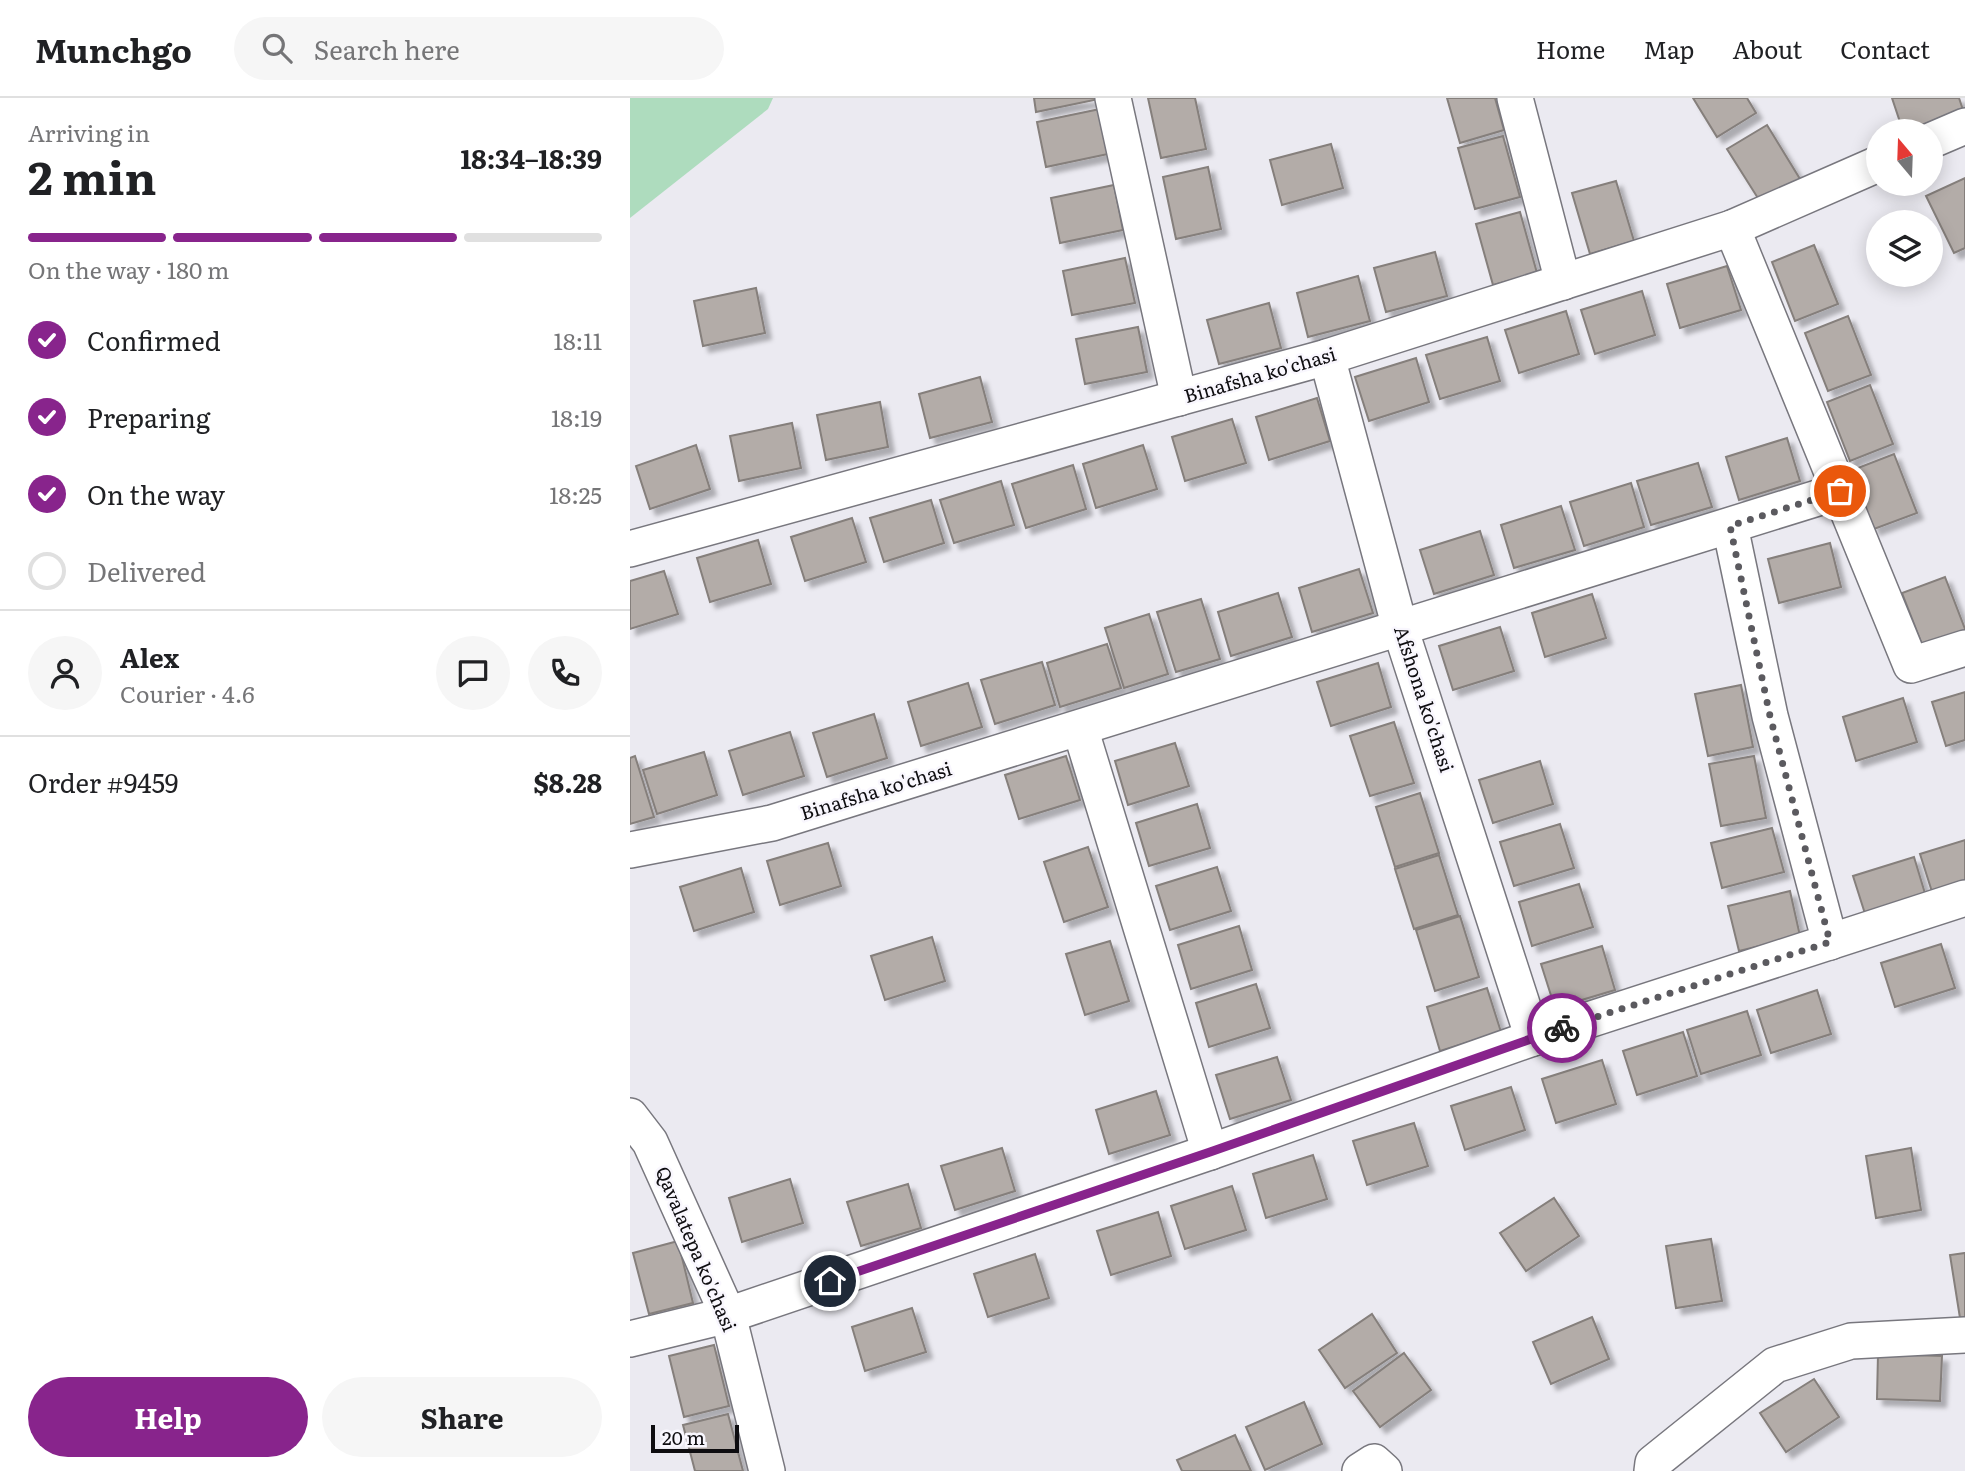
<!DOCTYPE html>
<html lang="en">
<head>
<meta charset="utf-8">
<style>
	:root { --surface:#fff; --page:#f6f6f6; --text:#202124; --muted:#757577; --line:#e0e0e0; --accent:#88248c }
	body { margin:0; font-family:Literata,serif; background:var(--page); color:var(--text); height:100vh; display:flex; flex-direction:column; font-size:26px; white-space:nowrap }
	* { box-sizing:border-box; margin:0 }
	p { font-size:23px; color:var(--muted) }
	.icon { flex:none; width:38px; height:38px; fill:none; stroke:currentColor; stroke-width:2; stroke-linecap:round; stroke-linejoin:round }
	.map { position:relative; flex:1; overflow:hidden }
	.details { display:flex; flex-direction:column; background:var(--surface); width:630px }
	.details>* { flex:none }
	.needle { width:46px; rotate:341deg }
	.buttons { position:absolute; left:1236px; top:21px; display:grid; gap:14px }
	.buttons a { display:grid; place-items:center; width:77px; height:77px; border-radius:50%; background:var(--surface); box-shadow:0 4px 18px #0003; font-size:35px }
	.scale { position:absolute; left:21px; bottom:18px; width:88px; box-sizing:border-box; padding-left:7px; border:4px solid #0e0d10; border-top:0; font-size:19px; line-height:24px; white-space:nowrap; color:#0e0d10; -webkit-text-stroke:5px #f9f7fe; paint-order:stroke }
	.pin { position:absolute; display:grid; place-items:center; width:60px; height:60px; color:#fff; margin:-30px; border:4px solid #fff; border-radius:50%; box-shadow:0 2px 7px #0007 }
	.courier { position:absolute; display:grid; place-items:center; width:70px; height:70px; margin:-35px; border:5px solid #88248c; border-radius:50%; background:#fff; color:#222; box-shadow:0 2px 9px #0007 }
	.headline em { font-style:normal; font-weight:700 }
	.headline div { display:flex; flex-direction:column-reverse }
	.headline { display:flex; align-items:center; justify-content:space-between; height:119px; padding:0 28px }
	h1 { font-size:46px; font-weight:700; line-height:52px }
	.bar { display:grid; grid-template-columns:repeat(4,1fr); gap:10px 7px; align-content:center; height:84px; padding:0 28px }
	.bar i { height:9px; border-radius:5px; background:var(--line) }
	.bar .selected { background:var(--accent) }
	.bar p { grid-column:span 4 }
	.line { display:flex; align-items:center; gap:18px; padding:0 28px; border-top:2px solid var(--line) }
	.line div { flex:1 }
	.round { display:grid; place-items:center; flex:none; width:74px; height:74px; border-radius:37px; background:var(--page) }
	ol { padding:0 28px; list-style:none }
	li { display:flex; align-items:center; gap:21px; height:77px }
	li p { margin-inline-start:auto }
	li .icon { padding:7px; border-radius:50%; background:var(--accent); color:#fff; stroke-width:4 }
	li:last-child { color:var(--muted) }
	li i { width:38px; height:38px; border:4px solid var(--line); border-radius:50% }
	.action { display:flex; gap:14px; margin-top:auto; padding:14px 28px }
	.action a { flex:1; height:80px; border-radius:42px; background:var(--accent); color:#fff; font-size:28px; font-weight:700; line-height:80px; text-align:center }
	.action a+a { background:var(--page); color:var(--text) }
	header { display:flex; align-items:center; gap:42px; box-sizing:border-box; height:98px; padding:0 35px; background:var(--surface); border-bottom:2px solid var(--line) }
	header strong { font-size:33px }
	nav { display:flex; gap:38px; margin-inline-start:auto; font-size:24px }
	.search { width:490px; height:63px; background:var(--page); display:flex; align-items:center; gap:18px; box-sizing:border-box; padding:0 24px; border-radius:38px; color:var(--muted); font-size:26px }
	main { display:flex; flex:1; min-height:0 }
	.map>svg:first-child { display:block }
	.green { fill:#aedcbe }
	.building { fill:#b3aca8; stroke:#857f7b; stroke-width:2; filter:url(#shadow) }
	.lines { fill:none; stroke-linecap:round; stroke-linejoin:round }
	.minor-casing { stroke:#78777e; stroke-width:38 }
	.minor { stroke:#fff; stroke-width:35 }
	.done { stroke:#5b5a5f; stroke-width:7; stroke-dasharray:0 12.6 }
	.route { stroke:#88248c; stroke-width:9 }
	.labels { text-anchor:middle; stroke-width:5; stroke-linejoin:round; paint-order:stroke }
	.street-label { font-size:19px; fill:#0e0d10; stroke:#f9f7fe }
</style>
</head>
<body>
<header>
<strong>Munchgo</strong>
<div class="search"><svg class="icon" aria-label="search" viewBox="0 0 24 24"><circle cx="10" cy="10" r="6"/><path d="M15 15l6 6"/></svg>Search here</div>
<nav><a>Home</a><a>Map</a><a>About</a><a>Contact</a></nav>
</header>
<main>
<section class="details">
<div class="headline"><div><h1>2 min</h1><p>Arriving in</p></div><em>18:34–18:39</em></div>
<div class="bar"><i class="selected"></i><i class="selected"></i><i class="selected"></i><i></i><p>On the way · 180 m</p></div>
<ol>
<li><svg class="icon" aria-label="check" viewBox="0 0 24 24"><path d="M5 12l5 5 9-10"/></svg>Confirmed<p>18:11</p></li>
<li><svg class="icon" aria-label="check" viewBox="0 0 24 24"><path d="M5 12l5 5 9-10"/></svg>Preparing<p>18:19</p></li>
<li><svg class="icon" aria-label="check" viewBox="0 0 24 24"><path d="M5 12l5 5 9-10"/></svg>On the way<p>18:25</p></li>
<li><i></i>Delivered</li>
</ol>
<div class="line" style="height:126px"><a class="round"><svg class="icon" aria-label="person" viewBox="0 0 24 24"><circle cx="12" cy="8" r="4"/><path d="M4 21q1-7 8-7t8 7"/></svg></a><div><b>Alex</b><p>Courier · 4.6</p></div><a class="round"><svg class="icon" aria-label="chat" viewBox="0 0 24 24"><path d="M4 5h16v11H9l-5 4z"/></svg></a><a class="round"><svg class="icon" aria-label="phone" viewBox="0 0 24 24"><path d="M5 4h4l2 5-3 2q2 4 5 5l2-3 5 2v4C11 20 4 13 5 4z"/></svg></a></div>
<div class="line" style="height:91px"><div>Order #9459</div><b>$8.28</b></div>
<div class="action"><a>Help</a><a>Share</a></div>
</section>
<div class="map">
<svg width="1335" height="1373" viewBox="0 0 1335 1373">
	<defs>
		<filter id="shadow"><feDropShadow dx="6" dy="6" stdDeviation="2" flood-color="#0004"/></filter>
	</defs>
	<rect width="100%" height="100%" fill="#ebeaf1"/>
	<path class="green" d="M0 0H143L138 11 0 120Z"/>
	<g class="building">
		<path d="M404 0H469V1L406 14Z"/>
		<path d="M518 0H565L576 51 531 60Z"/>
		<path d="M817 0H865L874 32 830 45Z"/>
		<path d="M1063 0H1117L1126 15 1087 39Z"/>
		<path d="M1262 0H1329L1334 15 1273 33Z"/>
		<path d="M470 11 478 56 416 69 407 24Z"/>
		<path d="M1137 27 1170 81 1131 105 1097 51Z"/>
		<path d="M873 38 890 99 845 111 828 50Z"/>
		<path d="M701 46 713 90 652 107 640 62Z"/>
		<path d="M578 69 591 131 546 141 533 79Z"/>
		<path d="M1335 80V150L1324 155 1296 98Z"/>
		<path d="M986 83 1004 143 960 156 942 95Z"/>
		<path d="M484 87 493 132 430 145 421 100Z"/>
		<path d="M890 114 907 175 863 187 846 126Z"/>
		<path d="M1184 147 1208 206 1165 223 1142 164Z"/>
		<path d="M805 154 817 198 756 214 744 170Z"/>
		<path d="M495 160 505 205 442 217 433 173Z"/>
		<path d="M1097 168 1111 212 1050 230 1037 186Z"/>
		<path d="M728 178 740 223 678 239 667 195Z"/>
		<path d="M126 190 135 235 73 248 64 203Z"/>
		<path d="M1012 193 1025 237 965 256 951 212Z"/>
		<path d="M639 205 651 250 589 266 577 222Z"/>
		<path d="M936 213 949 256 889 275 875 232Z"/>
		<path d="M1218 218 1241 277 1198 293 1175 235Z"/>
		<path d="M508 229 517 274 455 286 446 241Z"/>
		<path d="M857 239 870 283 810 301 796 257Z"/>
		<path d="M786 260 799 304 739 323 725 279Z"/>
		<path d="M350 279 362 324 300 340 289 296Z"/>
		<path d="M1240 287 1263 346 1220 363 1197 304Z"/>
		<path d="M687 300 700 343 639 362 626 319Z"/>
		<path d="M250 304 258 349 196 362 187 317Z"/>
		<path d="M602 321 616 365 555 383 542 339Z"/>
		<path d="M162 325 171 370 109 383 100 338Z"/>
		<path d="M1157 340 1170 383 1109 402 1096 359Z"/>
		<path d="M66 347 80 391 20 411 6 368Z"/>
		<path d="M513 347 527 391 466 410 453 366Z"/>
		<path d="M1264 356 1287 415 1244 431 1220 373Z"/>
		<path d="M1068 365 1082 409 1021 427 1007 383Z"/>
		<path d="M443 367 456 411 396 430 382 386Z"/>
		<path d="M371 383 384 427 324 445 310 402Z"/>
		<path d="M1001 385 1014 429 954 448 940 404Z"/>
		<path d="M301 402 314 445 254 464 240 420Z"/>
		<path d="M931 408 945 452 884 470 871 427Z"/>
		<path d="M222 420 236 464 175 483 161 439Z"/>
		<path d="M850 433 864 477 804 496 790 452Z"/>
		<path d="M128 442 141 486 80 504 67 460Z"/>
		<path d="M1200 445 1211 489 1149 505 1138 461Z"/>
		<path d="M729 471 743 515 682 534 669 490Z"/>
		<path d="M34 473 48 516 0 531V483Z"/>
		<path d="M1315 479 1335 531V538L1295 554 1272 495Z"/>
		<path d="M648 495 662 539 601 558 588 514Z"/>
		<path d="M962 496 976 540 915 559 902 515Z"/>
		<path d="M571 501 590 561 546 574 527 514Z"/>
		<path d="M519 516 538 576 494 590 475 530Z"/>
		<path d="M870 529 884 573 823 592 809 548Z"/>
		<path d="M477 546 491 590 430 609 417 565Z"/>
		<path d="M412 564 425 607 365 626 351 582Z"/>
		<path d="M748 565 761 609 701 628 687 584Z"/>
		<path d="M338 585 352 629 291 648 278 604Z"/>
		<path d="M1111 587 1123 649 1078 658 1065 596Z"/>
		<path d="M1335 594V642L1316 648 1302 604Z"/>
		<path d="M1273 600 1287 644 1226 663 1213 619Z"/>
		<path d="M244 616 257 660 197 679 183 635Z"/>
		<path d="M764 624 784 685 740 698 720 638Z"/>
		<path d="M160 634 174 678 113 697 99 653Z"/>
		<path d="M545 645 559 688 498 707 485 663Z"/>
		<path d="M74 654 87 697 27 716 13 672Z"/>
		<path d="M5 658 24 719 0 726V660Z"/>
		<path d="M436 658 450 702 389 721 375 677Z"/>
		<path d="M1124 658 1136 720 1091 728 1079 666Z"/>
		<path d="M910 663 923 706 863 725 849 682Z"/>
		<path d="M790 695 809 755 765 769 746 709Z"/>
		<path d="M567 706 580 750 519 768 506 725Z"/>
		<path d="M930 726 944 770 884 788 870 744Z"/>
		<path d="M1142 730 1154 774 1092 790 1081 745Z"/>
		<path d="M1335 742V790L1304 800 1290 756Z"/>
		<path d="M198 745 211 788 150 807 137 763Z"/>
		<path d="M458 749 478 809 434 824 414 764Z"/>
		<path d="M809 757 828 817 784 831 765 771Z"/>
		<path d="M1284 759 1297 802 1237 822 1223 778Z"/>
		<path d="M587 769 601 813 540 832 526 788Z"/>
		<path d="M111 770 124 814 64 833 50 789Z"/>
		<path d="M949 786 963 829 902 848 889 804Z"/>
		<path d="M1160 793 1170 838 1109 853 1098 808Z"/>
		<path d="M830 818 849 879 805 893 786 832Z"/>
		<path d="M609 828 622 872 561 891 548 847Z"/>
		<path d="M302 839 315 883 255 902 241 858Z"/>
		<path d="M480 843 499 903 455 917 436 856Z"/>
		<path d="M1311 846 1325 890 1265 909 1251 865Z"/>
		<path d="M972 848 985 892 925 910 911 866Z"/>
		<path d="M626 886 640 930 579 949 566 905Z"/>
		<path d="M857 890 871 934 810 953 797 909Z"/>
		<path d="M1187 892 1201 936 1141 955 1127 912Z"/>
		<path d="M1117 913 1131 957 1071 976 1057 932Z"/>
		<path d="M1053 934 1067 978 1007 997 993 953Z"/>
		<path d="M647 959 661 1002 600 1021 586 977Z"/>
		<path d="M972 962 986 1006 926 1025 912 981Z"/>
		<path d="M881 989 895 1032 835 1052 821 1008Z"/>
		<path d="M526 993 540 1037 479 1056 466 1012Z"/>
		<path d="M784 1025 798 1068 737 1087 723 1043Z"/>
		<path d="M372 1050 385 1093 325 1112 311 1068Z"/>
		<path d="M1281 1050 1291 1112 1246 1120 1236 1058Z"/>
		<path d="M683 1057 697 1101 636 1120 623 1076Z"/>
		<path d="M160 1081 173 1125 112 1144 99 1100Z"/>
		<path d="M278 1086 291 1130 231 1148 217 1104Z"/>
		<path d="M602 1088 616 1132 555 1151 541 1108Z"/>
		<path d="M924 1100 949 1138 896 1173 870 1135Z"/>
		<path d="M528 1114 541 1158 481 1177 467 1133Z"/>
		<path d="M1081 1141 1092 1203 1046 1210 1036 1148Z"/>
		<path d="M48 1143 63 1205 19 1216 3 1155Z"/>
		<path d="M1335 1155V1219L1330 1220 1320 1157Z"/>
		<path d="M405 1156 419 1200 358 1219 344 1176Z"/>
		<path d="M282 1210 296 1254 235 1273 222 1229Z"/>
		<path d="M742 1216 767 1255 715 1290 689 1252Z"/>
		<path d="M962 1219 979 1261 921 1286 903 1244Z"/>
		<path d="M84 1247 99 1308 54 1319 39 1258Z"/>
		<path d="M774 1255 801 1292 750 1329 723 1293Z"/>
		<path d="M1248 1256 1312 1258 1310 1303 1247 1301Z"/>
		<path d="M1184 1281 1209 1319 1156 1354 1130 1315Z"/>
		<path d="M674 1304 692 1346 635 1372 616 1329Z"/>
		<path d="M98 1316 113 1373H65L53 1327Z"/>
		<path d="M605 1337 621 1373H552L547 1362Z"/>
	</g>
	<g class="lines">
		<g class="minor-casing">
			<g id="minor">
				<path d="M483 0 549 300"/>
				<path d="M885 0 933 184"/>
				<path d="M1300 43 1335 28"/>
				<path d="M1102 130 1281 567 1335 550"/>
				<path d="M697 259 770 530 903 940"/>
				<path d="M1100 428 1140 618 1200 844"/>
				<path d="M0 451 697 259 1102 130 1248 66"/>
				<path d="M450 630 580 1054"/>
				<path d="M0 752 142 725 1210 393"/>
				<path d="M0 1018 20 1044 98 1217 137 1373"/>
				<path d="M0 1241 98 1217 580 1054 903 940 1335 800"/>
				<path d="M730 1373 744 1364 754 1373"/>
				<path d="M1022 1373 1023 1365 1145 1267 1221 1243 1335 1237"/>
			</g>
		</g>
		<use href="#minor" class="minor"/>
	</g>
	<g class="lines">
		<path class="done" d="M932 930 1200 844 1140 618 1100 428 1210 393"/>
		<path class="route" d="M200 1183 580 1054 932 930"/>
	</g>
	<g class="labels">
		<g class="street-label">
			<text transform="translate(630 277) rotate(-16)" y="7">Binafsha ko'chasi</text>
			<text transform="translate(794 601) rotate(72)" y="7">Afshona ko'chasi</text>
			<text transform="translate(246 693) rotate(-17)" y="7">Binafsha ko'chasi</text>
			<text transform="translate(66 1151) rotate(67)" y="7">Qavalatepa ko'chasi</text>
		</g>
	</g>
</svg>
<div class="buttons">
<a><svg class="needle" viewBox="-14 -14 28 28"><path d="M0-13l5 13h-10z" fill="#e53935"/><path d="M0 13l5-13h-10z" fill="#757577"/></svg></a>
<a><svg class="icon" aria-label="layers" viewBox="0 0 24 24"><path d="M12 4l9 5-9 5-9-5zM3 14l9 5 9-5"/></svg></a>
</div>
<div class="scale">20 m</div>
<div class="pin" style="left:1210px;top:393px;background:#ea580c"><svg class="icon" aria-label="bag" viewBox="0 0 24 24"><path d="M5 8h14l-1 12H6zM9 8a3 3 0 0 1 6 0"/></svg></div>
<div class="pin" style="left:200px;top:1183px;background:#1f2937"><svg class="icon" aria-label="home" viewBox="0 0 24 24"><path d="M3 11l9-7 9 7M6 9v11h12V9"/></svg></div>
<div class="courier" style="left:932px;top:930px"><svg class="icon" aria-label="bike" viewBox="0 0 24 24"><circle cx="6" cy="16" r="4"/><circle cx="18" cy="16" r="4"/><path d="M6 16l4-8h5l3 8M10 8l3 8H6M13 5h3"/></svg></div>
</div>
</main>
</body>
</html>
